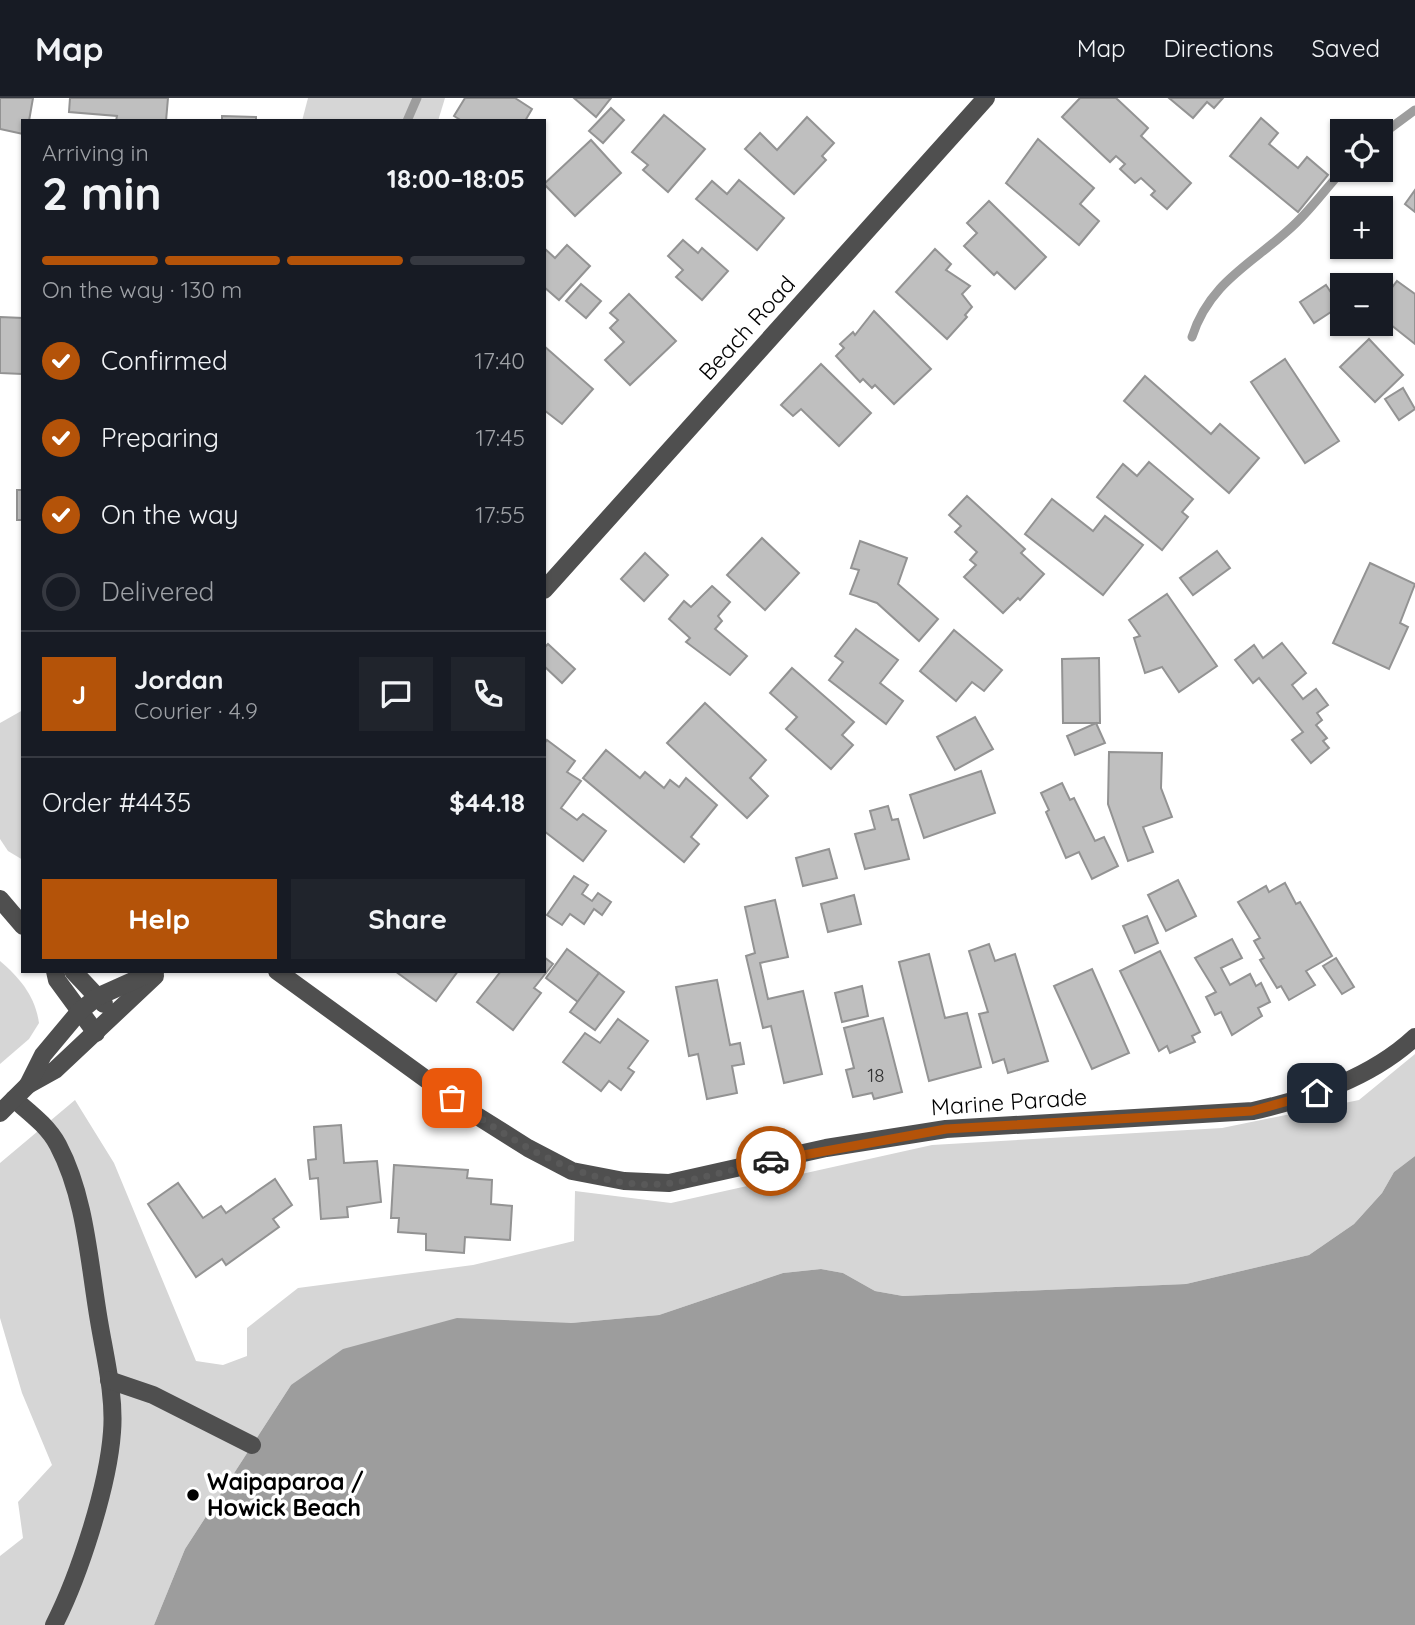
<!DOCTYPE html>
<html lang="en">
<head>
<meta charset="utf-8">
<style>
	:root { --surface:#171b24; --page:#20242c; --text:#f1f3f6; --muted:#9ea1a6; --line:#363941; --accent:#b45309 }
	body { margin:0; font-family:Quicksand,sans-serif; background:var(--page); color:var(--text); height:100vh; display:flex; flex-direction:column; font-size:26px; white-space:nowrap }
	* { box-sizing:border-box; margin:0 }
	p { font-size:23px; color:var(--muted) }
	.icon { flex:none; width:38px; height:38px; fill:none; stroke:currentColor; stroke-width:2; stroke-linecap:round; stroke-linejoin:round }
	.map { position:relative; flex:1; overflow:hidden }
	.sheet { position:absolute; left:21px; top:21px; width:525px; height:854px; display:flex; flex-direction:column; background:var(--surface); border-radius:0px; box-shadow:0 2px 5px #0004 }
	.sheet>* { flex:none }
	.controls { position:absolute; left:1330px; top:21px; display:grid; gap:14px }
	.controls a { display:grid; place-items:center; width:63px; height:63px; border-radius:0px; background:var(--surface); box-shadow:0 2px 5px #0004; font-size:35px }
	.pin { position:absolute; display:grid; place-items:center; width:60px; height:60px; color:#fff; margin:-30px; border-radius:14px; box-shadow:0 4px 10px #0006 }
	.courier { position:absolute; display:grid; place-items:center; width:70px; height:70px; margin:-35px; border:5px solid #b45309; border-radius:50%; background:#fff; color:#222; box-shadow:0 2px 9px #0007 }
	.summary em { font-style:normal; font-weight:700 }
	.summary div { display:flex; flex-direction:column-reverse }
	.summary { display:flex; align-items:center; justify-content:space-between; height:119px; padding:0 21px }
	h1 { font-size:46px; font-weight:700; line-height:52px }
	.bar { display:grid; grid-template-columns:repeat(4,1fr); gap:10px 7px; align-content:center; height:84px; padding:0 21px }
	.bar i { height:9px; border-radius:5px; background:var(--line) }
	.bar .selected { background:var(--accent) }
	.bar p { grid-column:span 4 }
	.line { display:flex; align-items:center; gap:18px; padding:0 21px; border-top:2px solid var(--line) }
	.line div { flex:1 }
	.round { display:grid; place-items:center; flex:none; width:74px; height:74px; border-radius:0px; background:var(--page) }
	ol { padding:0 21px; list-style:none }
	li { display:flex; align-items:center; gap:21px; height:77px }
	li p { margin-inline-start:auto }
	li .icon { padding:7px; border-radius:50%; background:var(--accent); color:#fff; stroke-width:4 }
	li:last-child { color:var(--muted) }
	li i { width:38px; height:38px; border:4px solid var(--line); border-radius:50% }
	.cta { display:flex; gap:14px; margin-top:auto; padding:14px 21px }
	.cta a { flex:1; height:80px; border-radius:0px; background:var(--accent); color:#fff; font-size:28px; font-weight:700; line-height:80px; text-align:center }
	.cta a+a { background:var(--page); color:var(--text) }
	header { display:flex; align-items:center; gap:42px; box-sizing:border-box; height:98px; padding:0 35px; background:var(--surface); border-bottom:2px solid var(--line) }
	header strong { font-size:33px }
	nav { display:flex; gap:38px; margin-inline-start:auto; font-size:24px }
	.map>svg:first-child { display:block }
	.green { fill:#d6d6d6 }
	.water { fill:#9d9d9d }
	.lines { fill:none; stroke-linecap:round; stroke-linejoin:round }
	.stream { stroke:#9d9d9d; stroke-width:9 }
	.building { fill:#bfbfbf; stroke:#939393; stroke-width:2 }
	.minor { stroke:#4f4f4f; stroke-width:18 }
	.done { stroke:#595959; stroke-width:7; stroke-dasharray:0 12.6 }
	.route { stroke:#b45309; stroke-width:9 }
	.poi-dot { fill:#000; stroke:#fff; stroke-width:2.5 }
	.labels { text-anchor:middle; stroke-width:7; stroke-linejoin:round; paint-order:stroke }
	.number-label { font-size:19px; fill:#303030 }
	.street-label { font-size:23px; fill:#000; stroke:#fff }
	.poi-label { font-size:23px; font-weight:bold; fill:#000; stroke:#fff; text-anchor:start }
</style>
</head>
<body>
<header>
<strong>Map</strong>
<nav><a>Map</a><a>Directions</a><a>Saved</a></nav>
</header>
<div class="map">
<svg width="1415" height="1527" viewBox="0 0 1415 1527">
	<rect width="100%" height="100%" fill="#fff"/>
	<g class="green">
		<path d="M308 0H445L438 23H302Z"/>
		<path d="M23 612V762L8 753 0 741V625Z"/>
		<path d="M0 863C20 880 35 898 39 925L29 941 0 966Z"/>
		<path d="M1415 956V1058L1394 1074 1382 1095 1354 1126 1309 1157 1186 1186 903 1198 875 1193 843 1175 821 1171 783 1175 659 1217 571 1225 291 1287 185 1451 154 1527H0V1458L23 1440 18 1404 52 1367 22 1295 0 1220V1065L75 1002 114 1065 196 1263 223 1267 247 1258V1230L298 1190 473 1167 574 1143 575 1093 671 1105 932 1047 1222 1030 1359 1002Z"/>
	</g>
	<path class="water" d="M1415 1058V1527H154L185 1451 291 1287 343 1251 457 1220 571 1225 659 1217 783 1175 821 1171 843 1175 875 1193 903 1198 1186 1186 1309 1157 1354 1126 1382 1095 1394 1074Z"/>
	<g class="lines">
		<g class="stream">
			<path d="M407 23 417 0"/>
			<path d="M1381 37 1415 12"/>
			<path d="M1192 239C1210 182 1256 164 1296 125 1313 109 1327 89 1343 72"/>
		</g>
	</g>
	<g class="building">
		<path d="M0 0H33L29 23H23V36L0 31Z"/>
		<path d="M70 0H168L166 23H116L117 18 69 14Z"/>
		<path d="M465 0H515L532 11 525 23H462L454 18Z"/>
		<path d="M574 0H611L596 19Z"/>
		<path d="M1080 0H1116L1148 30 1141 38 1191 85 1167 111 1151 97 1155 93 1141 80 1135 85 1120 71 1125 66 1116 58 1110 64 1062 19Z"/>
		<path d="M1169 0H1223L1214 10 1207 4 1193 20Z"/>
		<path d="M611 10 624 22 603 45 589 33Z"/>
		<path d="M664 17 705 51 668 94 643 72 648 67 632 54Z"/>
		<path d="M222 18 256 19V23H222Z"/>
		<path d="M807 19 834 45 822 58 826 62 794 96 745 51 760 35 777 52Z"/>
		<path d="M1261 20 1278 35 1269 46 1298 70 1307 59 1328 77 1298 114 1230 58Z"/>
		<path d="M1038 41 1094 90 1080 106 1099 123 1079 147 1006 85Z"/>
		<path d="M591 42 621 75 575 118 544 86Z"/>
		<path d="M739 82 784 120 757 152 696 101 712 83 727 96Z"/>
		<path d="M1415 92V114L1405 106Z"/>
		<path d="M989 103 1046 159 1015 191 997 174 994 177 964 148 977 135 967 125Z"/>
		<path d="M683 142 698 155 702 150 728 173 702 202 676 179 683 172 668 158Z"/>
		<path d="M567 147 590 168 559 202 544 189V150L555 160Z"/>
		<path d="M935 151 951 166 946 172 970 188 962 196 972 209 965 217 967 219 947 241 896 194Z"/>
		<path d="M1397 183 1415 196V246L1381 219V204Z"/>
		<path d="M581 186 601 203 586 220 566 203Z"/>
		<path d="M1326 187 1340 208 1314 225 1300 204Z"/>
		<path d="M629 196 676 243 630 287 605 262 624 244 610 230 618 222 610 215Z"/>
		<path d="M874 213 931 271 894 306 875 287 872 290 863 281 860 284 836 258 844 250 840 246 853 234 855 237Z"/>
		<path d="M0 219 23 220 22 276 0 275Z"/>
		<path d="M1369 241 1403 277 1375 304 1340 269Z"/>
		<path d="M544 248 593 291 562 326 544 312Z"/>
		<path d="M1285 261 1339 343 1305 365 1251 284Z"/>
		<path d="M821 266 871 315 839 348 801 311 793 318 781 307Z"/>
		<path d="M1145 278 1211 336 1220 326 1259 360 1229 395 1124 303Z"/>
		<path d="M1403 290 1415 311 1399 322 1385 301Z"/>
		<path d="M1149 364 1193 401 1182 414 1188 419 1162 452 1097 399 1123 366 1137 378Z"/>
		<rect x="17" y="392" width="6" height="30"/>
		<path d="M967 398 1025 451 1021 455 1044 476 1020 502 1018 500 1003 515 964 479 976 467 970 462 977 454 955 434 961 428 949 417Z"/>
		<path d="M1052 401 1093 433 1105 418 1143 447 1103 497 1025 436Z"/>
		<path d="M762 440 799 475 765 512 727 477Z"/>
		<path d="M860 443 907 460 898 486 938 521 919 543 877 505 850 496 859 472 851 470Z"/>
		<path d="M1217 453 1230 470 1193 497 1180 480Z"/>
		<path d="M645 455 668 477 644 503 621 481Z"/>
		<path d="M1370 465 1415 486 1400 525 1408 529 1389 571 1333 545Z"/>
		<path d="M712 488 730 504 718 518 722 523 715 531 747 558 730 577 686 544 690 540 669 521 684 503 691 509Z"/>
		<path d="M1167 496 1217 568 1179 594 1162 569 1145 575 1134 540 1140 538 1129 522Z"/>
		<path d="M856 531 898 562 880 585 903 603 886 626 829 582 843 564 835 558Z"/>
		<path d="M954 532 1002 572 984 593 972 584 956 603 920 573Z"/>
		<path d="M1282 545 1306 575 1292 587 1303 601 1316 591 1328 607 1317 615 1322 622 1316 627 1327 640 1323 643 1329 650 1311 665 1292 642 1303 634 1259 580 1253 585 1235 562 1254 547 1263 560Z"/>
		<path d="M548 546 575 571 562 585 544 568V550Z"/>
		<path d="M1099 560 1100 625H1063L1062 561Z"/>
		<path d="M792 570 854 624 842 637 853 647 831 671 786 631 797 619 770 595Z"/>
		<path d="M705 605 766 662 750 680 768 698 747 720 667 645Z"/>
		<path d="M975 619 993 651 955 672 937 639Z"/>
		<path d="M1096 625 1105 645 1075 657 1067 638Z"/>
		<path d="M547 642 575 663 567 674 581 683 561 710 577 722 583 716 606 733 583 763 544 733V646Z"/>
		<path d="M606 652 640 680 645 674 664 690 670 682 679 689 686 680 717 707 691 739 699 746 684 764 583 680Z"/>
		<path d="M1109 654 1162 655 1161 690 1172 719 1143 729 1153 754 1128 763 1108 706Z"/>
		<path d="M981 673 995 715 924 740 910 697Z"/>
		<path d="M1062 685 1070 702 1074 700 1095 743 1104 739 1118 768 1092 781 1079 754 1066 760 1046 714 1049 712 1041 695Z"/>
		<path d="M888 708 892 722 898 721 909 761 865 771 855 736 875 731 870 713Z"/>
		<path d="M829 751 837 780 803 788 796 760Z"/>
		<path d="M574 778 588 787 582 796 592 803 598 795 611 804 602 817 594 811 584 826 570 816 562 827 547 817Z"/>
		<path d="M1178 782 1196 818 1166 833 1148 797Z"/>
		<path d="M1285 785 1296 806 1300 804 1332 858 1306 873 1315 887 1289 902 1281 888 1277 890 1260 862 1264 860 1254 843 1260 840 1238 804 1266 788 1269 794Z"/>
		<path d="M854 797 861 826 828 834 821 806Z"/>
		<path d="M775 802 788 859 760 865 768 901 803 893 822 976 784 985 771 928 763 930 746 858 755 855 745 809Z"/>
		<path d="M1147 818 1158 845 1135 855 1123 828Z"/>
		<path d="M1232 841 1242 860 1221 870 1230 887 1250 876 1256 888 1261 885 1270 904 1258 910 1262 918 1232 937 1221 914 1215 917 1206 899 1216 894 1195 860Z"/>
		<path d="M989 846 995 863 1015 856 1048 963 1008 975 1004 961 993 965 979 916 988 914 969 853Z"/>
		<path d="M567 851 599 875 578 904 546 880Z"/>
		<path d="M1160 853 1200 934 1192 938 1195 944 1170 955 1167 948 1159 953 1120 873Z"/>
		<path d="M929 856 945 920 967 915 981 969 929 983 899 864Z"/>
		<path d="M544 859 553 866 534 890 541 895 513 932 477 904 501 873H544Z"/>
		<path d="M1336 860 1354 889 1342 896 1323 868Z"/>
		<path d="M1092 871 1129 955 1092 971 1054 888Z"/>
		<path d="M395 873H458L436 903Z"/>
		<path d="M599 875 624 894 595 932 570 914Z"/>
		<path d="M717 882 730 947 740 945 744 966 732 968 737 995 707 1001 698 956 689 958 676 889Z"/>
		<path d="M862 888 868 918 842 924 835 895Z"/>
		<path d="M883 920 902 994 874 1001 872 995 853 999 846 972 854 970 844 930Z"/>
		<path d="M618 921 648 943 628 970 634 974 621 992 609 983 601 993 563 964 585 935 600 945Z"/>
		<path d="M341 1027 344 1065 377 1063 381 1104 347 1109 348 1119 321 1121 318 1080 310 1081 308 1062 316 1061 314 1029Z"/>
		<path d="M394 1067 468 1072 467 1080 492 1082 491 1106 512 1108 510 1142 465 1139 464 1155 426 1152V1136L398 1134 399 1120H391Z"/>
		<path d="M275 1081 292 1107 273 1121 279 1129 226 1167 222 1161 196 1179 148 1106 178 1085 203 1120 221 1108 226 1115Z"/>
	</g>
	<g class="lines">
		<g class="minor">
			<path d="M544 492 986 0"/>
			<path d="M0 801 23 828"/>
			<path d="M55 873 57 882 96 935"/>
			<path d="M73 873 104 906"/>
			<path d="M277 873 474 1016 528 1050 572 1073 624 1083 669 1085 826 1050 946 1031 1253 1013C1310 1000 1371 980 1415 939"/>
			<path d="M28 987 55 972 155 878"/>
			<path d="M14 1001C30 1015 48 1028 58 1047 86 1100 89 1165 99 1223 105 1259 115 1298 112 1334 108 1389 79 1478 54 1527"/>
			<path d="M0 1015 28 987 43 957 79 914 97 899 155 873"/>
			<path d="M109 1282 153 1297 252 1347"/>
		</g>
	</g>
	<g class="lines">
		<path class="done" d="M452 1000C514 1045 592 1096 672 1085 705 1080 738 1070 771 1063"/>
		<path class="route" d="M771 1063 946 1031 1252 1013 1317 995"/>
	</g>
	<circle class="poi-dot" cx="193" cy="1397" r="7"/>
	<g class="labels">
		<g class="number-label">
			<text x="876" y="984">18</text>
		</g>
		<g class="street-label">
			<text transform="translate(747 230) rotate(-48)" y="8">Beach Road</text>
			<text transform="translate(1009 1004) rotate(-4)" y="8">Marine Parade</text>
		</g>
		<g class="poi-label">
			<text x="207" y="1392">Waipaparoa /<tspan x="207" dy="26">Howick Beach</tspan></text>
		</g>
	</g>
</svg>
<div class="controls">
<a><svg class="icon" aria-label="locate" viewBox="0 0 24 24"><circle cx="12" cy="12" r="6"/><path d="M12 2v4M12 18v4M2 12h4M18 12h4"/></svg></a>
<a>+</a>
<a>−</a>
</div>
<div class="pin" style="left:452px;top:1000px;background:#ea580c"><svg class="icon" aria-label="bag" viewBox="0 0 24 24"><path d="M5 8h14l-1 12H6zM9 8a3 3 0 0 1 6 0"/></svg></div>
<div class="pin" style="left:1317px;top:995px;background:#1f2937"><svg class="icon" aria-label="home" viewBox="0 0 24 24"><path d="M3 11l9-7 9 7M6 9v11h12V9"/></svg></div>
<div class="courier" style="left:771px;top:1063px"><svg class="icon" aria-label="car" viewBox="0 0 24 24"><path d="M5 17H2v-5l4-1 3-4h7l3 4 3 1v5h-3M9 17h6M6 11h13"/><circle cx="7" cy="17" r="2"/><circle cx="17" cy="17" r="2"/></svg></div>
<section class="sheet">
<div class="summary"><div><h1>2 min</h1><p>Arriving in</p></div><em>18:00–18:05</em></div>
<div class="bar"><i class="selected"></i><i class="selected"></i><i class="selected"></i><i></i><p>On the way · 130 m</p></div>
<ol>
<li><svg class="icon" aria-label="check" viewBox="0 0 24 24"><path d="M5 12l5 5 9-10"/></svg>Confirmed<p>17:40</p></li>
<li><svg class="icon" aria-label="check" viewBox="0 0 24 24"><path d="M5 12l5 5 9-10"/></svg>Preparing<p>17:45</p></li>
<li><svg class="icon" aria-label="check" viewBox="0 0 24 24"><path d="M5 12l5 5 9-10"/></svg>On the way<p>17:55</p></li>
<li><i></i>Delivered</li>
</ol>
<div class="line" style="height:126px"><b class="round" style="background:var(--accent);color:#fff">J</b><div><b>Jordan</b><p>Courier · 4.9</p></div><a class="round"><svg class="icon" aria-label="chat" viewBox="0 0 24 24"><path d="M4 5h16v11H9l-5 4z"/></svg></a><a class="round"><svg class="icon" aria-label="phone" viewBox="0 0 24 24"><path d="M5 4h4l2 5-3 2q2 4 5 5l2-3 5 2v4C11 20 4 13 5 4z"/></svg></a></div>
<div class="line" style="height:91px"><div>Order #4435</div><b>$44.18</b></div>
<div class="cta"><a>Help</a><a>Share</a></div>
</section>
</div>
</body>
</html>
